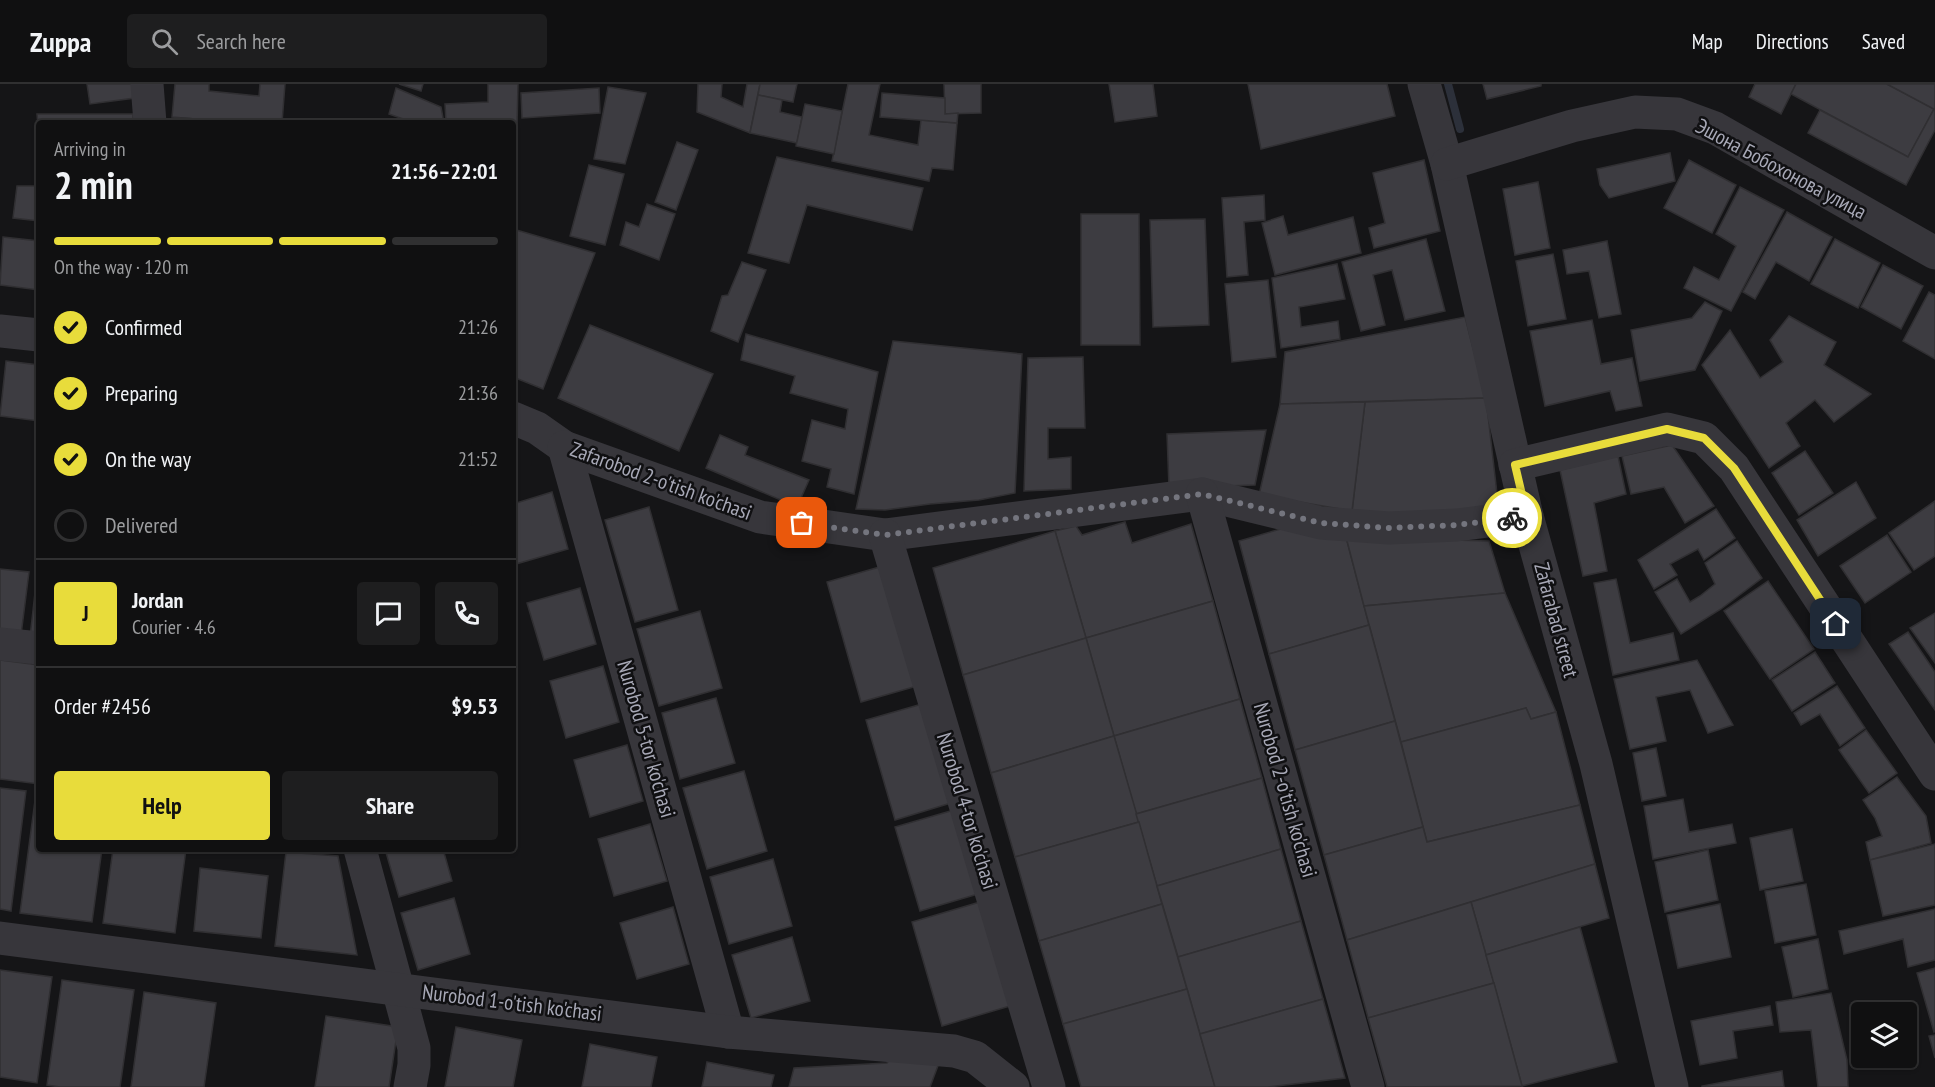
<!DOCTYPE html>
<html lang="en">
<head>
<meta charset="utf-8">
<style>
	:root { --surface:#101011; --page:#1e1e1f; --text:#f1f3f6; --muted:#9c9d9f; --line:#303031; --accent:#e8dc3b }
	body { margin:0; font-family:"PT Sans Narrow",sans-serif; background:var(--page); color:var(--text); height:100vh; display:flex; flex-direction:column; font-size:22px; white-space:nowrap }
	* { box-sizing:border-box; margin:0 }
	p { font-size:20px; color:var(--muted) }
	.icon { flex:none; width:33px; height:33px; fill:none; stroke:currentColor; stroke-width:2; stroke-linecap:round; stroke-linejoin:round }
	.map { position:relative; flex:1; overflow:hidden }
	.details { position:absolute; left:36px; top:36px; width:480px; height:732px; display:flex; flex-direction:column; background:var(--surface); border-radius:6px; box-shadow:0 2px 4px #0004,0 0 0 2px var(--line) }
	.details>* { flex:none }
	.controls { position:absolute; left:1851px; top:918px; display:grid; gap:12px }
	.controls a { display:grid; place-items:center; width:66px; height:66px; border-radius:6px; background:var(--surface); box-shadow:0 2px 4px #0004,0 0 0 2px var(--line); font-size:30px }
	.pin { position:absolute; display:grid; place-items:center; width:51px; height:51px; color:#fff; margin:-26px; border-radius:12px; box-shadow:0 3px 9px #0006 }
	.courier { position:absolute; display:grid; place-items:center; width:60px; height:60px; margin:-30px; border:4px solid #e8dc3b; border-radius:50%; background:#fff; color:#222; box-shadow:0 2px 8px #0007 }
	.head em { font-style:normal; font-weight:600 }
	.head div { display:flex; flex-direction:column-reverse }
	.head { display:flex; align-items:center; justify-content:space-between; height:102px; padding:0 18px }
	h1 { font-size:39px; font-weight:600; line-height:45px }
	.bar { display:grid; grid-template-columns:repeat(4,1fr); gap:9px 6px; align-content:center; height:72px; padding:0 18px }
	.bar i { height:8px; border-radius:4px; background:var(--line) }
	.bar .on { background:var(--accent) }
	.bar p { grid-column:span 4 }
	.line { display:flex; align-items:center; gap:15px; padding:0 18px; border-top:2px solid var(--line) }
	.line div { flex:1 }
	.round { display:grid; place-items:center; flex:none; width:63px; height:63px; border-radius:6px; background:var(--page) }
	ol { padding:0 18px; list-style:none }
	li { display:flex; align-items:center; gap:18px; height:66px }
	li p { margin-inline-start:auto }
	li .icon { padding:6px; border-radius:50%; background:var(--accent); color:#111; stroke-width:4 }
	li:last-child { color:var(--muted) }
	li i { width:33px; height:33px; border:3px solid var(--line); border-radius:50% }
	.primary-button { display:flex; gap:12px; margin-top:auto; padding:12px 18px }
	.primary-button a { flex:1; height:69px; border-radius:6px; background:var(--accent); color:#111; font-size:24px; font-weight:600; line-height:69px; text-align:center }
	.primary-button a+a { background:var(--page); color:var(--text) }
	header { display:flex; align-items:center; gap:36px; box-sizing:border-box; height:84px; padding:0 30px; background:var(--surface); border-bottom:2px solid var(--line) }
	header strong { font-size:28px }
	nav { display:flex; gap:33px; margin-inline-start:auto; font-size:21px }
	.search { width:420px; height:54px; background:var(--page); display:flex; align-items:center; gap:15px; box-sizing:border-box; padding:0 21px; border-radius:6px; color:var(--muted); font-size:22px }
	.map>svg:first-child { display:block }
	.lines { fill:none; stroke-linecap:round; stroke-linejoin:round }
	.stream { stroke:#2c303a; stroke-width:8 }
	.building { fill:#3d3c41; stroke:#302f32; stroke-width:1.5 }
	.minor { stroke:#37363b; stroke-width:33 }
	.done { stroke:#74757e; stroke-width:6; stroke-dasharray:0 10.8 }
	.route { stroke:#e8dc3b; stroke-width:8 }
	.labels { text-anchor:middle; stroke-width:5; stroke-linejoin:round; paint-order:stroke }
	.street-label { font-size:21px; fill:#a7a8b6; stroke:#101012 }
</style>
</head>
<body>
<header>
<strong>Zuppa</strong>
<div class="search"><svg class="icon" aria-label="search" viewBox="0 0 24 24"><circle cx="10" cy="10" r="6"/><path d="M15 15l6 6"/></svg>Search here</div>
<nav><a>Map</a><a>Directions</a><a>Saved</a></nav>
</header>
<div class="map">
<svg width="1935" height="1003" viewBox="0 0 1935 1003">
	<rect width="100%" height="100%" fill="#151517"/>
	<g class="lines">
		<path class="stream" d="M1448 0 1460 45"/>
	</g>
	<g class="building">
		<path d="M87 0H133L135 14 90 20Z"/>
		<path d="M175 0H209V7L259 12 260 0H285L282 39H243L172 33Z"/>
		<path d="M399 0H423L421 7Z"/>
		<path d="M488 0H518L517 42 513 43V39H446L445 20 488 18Z"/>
		<path d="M698 0H722L721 13 743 23 747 0H760L750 49 697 28Z"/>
		<path d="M760 0H797L793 18 758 11Z"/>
		<path d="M848 0H880L869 51 918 61 921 36 957 39 953 86 932 84 929 97 832 77Z"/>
		<path d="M944 0H981V29L945 30Z"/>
		<path d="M1109 0H1153L1157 32 1115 38Z"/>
		<path d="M1248 0H1387L1395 32 1261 65Z"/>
		<path d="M1483 0H1541V2L1487 15Z"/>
		<path d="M1755 0H1796L1781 30 1749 13Z"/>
		<path d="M1796 0H1887L1934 25 1908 73 1791 10Z"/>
		<path d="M1887 0H1935V46L1906 101 1808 49 1820 26 1908 73 1934 25Z"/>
		<path d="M608 3 646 9 625 80 594 75Z"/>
		<path d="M396 4 441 23 444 39H409V37L389 30Z"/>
		<path d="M599 4 600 29 522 34 521 9Z"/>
		<path d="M882 9 945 14V30L958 29 957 39 880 33Z"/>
		<path d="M758 11 782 16 780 28 802 33 797 59 750 49Z"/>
		<path d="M805 20 842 27 834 70 796 62Z"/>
		<path d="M37 30H133V39H39V54Z"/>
		<path d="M181 34 210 36V39H181Z"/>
		<path d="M677 58 698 66 676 126 655 118Z"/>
		<path d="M1670 69 1675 97 1609 114 1600 101 1597 85Z"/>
		<path d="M777 73 923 104 912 146 807 121 789 179 748 169Z"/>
		<path d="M1424 76 1440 147 1374 164 1369 144 1385 139 1373 89Z"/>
		<path d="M1689 76 1736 101 1712 149 1664 124Z"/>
		<path d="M589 81 624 90 605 161 570 152Z"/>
		<path d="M1538 98 1550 164 1515 171 1503 105Z"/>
		<path d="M17 102H39V137L13 134Z"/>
		<path d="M1740 103 1784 126 1731 227 1684 204 1694 183 1719 196 1736 162 1716 150Z"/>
		<path d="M1264 111 1265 136 1244 138 1248 191 1227 193 1222 114Z"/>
		<path d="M647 120 675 130 659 176 620 161 626 138 639 143Z"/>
		<path d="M1787 128 1832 153 1809 197 1776 178 1755 215 1743 208Z"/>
		<path d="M1081 130H1139L1140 261H1081Z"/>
		<path d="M1283 132 1288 151 1353 133 1361 169 1275 191 1262 139Z"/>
		<path d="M1205 135 1209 241 1153 243 1150 136Z"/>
		<path d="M513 145 595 169 543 305 513 293Z"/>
		<path d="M3 153 39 157V206L0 201Z"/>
		<path d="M1426 155 1445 227 1405 236 1392 186 1373 191 1385 241 1361 247 1342 178Z"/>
		<path d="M1835 155 1880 179 1858 224 1811 200Z"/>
		<path d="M1607 157 1621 230 1599 234 1589 187 1567 190 1563 166Z"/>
		<path d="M1553 170 1566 235 1528 242 1516 177Z"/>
		<path d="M742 178 766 186 738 258 711 247 722 212 728 211Z"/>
		<path d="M1337 180 1345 215 1299 223 1301 243 1338 237 1340 255 1281 264 1272 194Z"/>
		<path d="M1883 181 1923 202 1901 245 1861 223Z"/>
		<path d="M1268 196 1276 273 1232 278 1225 200Z"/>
		<path d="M1929 208 1935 211V275L1903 257Z"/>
		<path d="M1705 218 1722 227 1695 286 1640 297 1631 246 1692 234Z"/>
		<path d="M1789 232 1836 258 1824 281 1871 310 1834 338 1815 316 1786 339 1800 362 1769 384 1702 281 1730 246 1760 294 1783 278 1770 256Z"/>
		<path d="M1465 233 1486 314 1280 320 1285 268Z"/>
		<path d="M1592 236 1601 280 1632 274 1642 322 1616 327 1610 307 1545 322 1530 247Z"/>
		<path d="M590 241 713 290 679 367 558 314Z"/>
		<path d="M746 250 878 288 854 410 827 403 831 385 802 377 812 336 845 345 848 325 790 309 795 292 741 276Z"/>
		<path d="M893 257 1022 270 1015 409 979 416 930 420 885 426 856 425Z"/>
		<path d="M1083 273 1085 344H1048V375L1071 373V405L1024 407 1028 274Z"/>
		<path d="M6 277 39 281V337L0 332Z"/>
		<path d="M1486 314 1499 427 1393 430 1352 427 1365 318Z"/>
		<path d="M1365 318 1352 427 1259 411 1280 320Z"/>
		<path d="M1266 346 1255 401 1169 404 1167 350Z"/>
		<path d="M720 351 748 363 745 371 809 396 797 423 706 384Z"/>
		<path d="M1672 361 1714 422 1685 439 1664 403 1631 410 1622 372Z"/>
		<path d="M1805 367 1833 409 1799 431 1772 389Z"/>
		<path d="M1618 372 1626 410 1594 419 1607 487 1583 492 1560 386Z"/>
		<path d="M1856 398 1876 434 1818 472 1797 436Z"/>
		<path d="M552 408 568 465 516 480 513 471V420Z"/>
		<path d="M1935 417V472L1914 486 1889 449Z"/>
		<path d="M649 423 678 526 635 538 605 436Z"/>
		<path d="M1716 425 1735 454 1704 476 1698 465 1670 480 1677 491 1654 505 1638 476Z"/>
		<path d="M1125 438 1132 459 1191 440 1213 517 1086 554 1055 447 1076 442 1082 451Z"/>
		<path d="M1284 444 1346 453 1369 541 1269 570 1239 457Z"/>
		<path d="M1055 447 1086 554 963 591 933 484Z"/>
		<path d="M1887 451 1911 488 1865 519 1840 482Z"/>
		<path d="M1346 453 1489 457 1505 509 1364 522Z"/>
		<path d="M1737 457 1762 494 1721 525 1681 550 1655 508 1677 495 1690 518 1700 512 1715 500 1705 479Z"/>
		<path d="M883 482 917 602 861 618 827 498Z"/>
		<path d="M0 485 29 488 21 551 0 549Z"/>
		<path d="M37 491H39V554L30 553Z"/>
		<path d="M1616 495 1630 559 1673 549 1679 576 1613 591 1594 499Z"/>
		<path d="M1768 497 1814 565 1770 595 1724 527Z"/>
		<path d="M580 504 596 560 544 576 527 519Z"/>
		<path d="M1505 509 1556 628 1531 635 1526 624 1401 658 1364 522Z"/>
		<path d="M1213 517 1240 615 1114 652 1086 554Z"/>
		<path d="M700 527 722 604 659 622 637 545Z"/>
		<path d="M1935 529V579L1910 544Z"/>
		<path d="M1369 541 1395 637 1295 666 1269 570Z"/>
		<path d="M1908 548 1935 588V626L1889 560Z"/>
		<path d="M1086 554 1114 652 991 689 963 591Z"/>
		<path d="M1815 568 1835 599 1792 627 1772 596Z"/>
		<path d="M0 576 39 581V700L0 695Z"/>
		<path d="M1697 576 1733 641 1708 649 1690 606 1656 613 1666 657 1630 665 1614 595Z"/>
		<path d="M603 582 619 638 566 654 550 597Z"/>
		<path d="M1837 602 1865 644 1840 662 1820 630 1801 641 1794 629Z"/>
		<path d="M716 614 735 679 680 695 662 629Z"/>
		<path d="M1240 615 1262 694 1136 730 1114 652Z"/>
		<path d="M922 620 951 719 895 736 866 636Z"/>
		<path d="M1526 624 1531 635 1556 628 1580 721 1427 758 1401 658Z"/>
		<path d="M1395 637 1423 743 1324 771 1295 666Z"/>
		<path d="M1866 646 1897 689 1869 709 1839 666Z"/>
		<path d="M1114 652 1139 738 1015 773 991 689Z"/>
		<path d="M627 661 643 717 590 733 574 676Z"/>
		<path d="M1656 664 1666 712 1642 717 1633 669Z"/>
		<path d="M744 687 767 767 707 785 683 704Z"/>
		<path d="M1897 693 1926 732 1931 759 1870 776 1866 758 1882 752 1875 734 1863 716Z"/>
		<path d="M1262 694 1281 765 1157 802 1136 730Z"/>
		<path d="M0 704 26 707 11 827 0 825Z"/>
		<path d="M36 709H39V765H102L92 838 20 829Z"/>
		<path d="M1683 715 1689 748 1732 740 1736 759 1653 775 1644 722Z"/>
		<path d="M1580 721 1595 780 1347 856 1324 771 1423 743 1427 758Z"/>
		<path d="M954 726 978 810 920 827 895 743Z"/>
		<path d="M1139 738 1162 820 1039 857 1015 773Z"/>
		<path d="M650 740 667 797 614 812 598 755Z"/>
		<path d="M1792 745 1803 797 1760 806 1750 754Z"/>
		<path d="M1935 760V821L1883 832 1870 776Z"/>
		<path d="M113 765H186L175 849 103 839Z"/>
		<path d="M385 765H443L452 797 399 813Z"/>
		<path d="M1281 765 1301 837 1178 873 1157 802Z"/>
		<path d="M1708 766 1718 816 1665 828 1655 778Z"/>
		<path d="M286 768 338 772 357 871 275 862Z"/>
		<path d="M773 775 792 842 729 860 710 793Z"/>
		<path d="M1595 780 1609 834 1486 871 1471 818Z"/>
		<path d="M200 784 268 792 261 854 194 847Z"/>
		<path d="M1806 800 1816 851 1775 859 1765 807Z"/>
		<path d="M454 814 470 870 418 886 401 829Z"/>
		<path d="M980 818 1010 922 942 942 912 838Z"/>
		<path d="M1471 818 1494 899 1368 934 1347 856Z"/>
		<path d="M1162 820 1187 905 1063 940 1039 857Z"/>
		<path d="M1720 820 1731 873 1678 884 1667 831Z"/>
		<path d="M673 823 689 880 637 895 620 839Z"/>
		<path d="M1935 825V876L1908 883 1903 855 1844 870 1839 847Z"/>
		<path d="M1301 837 1323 915 1200 950 1178 873Z"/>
		<path d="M1580 843 1617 978 1522 1002 1486 871Z"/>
		<path d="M792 853 810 917 751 934 732 871Z"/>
		<path d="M1818 855 1828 905 1793 913 1782 863Z"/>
		<path d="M1935 884V947L1934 948 1917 889Z"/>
		<path d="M0 886 52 893 37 999 0 993Z"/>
		<path d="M62 896 134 906 120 1003H60L47 1001Z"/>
		<path d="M1494 899 1522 1002 1387 1003 1368 934Z"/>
		<path d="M1187 905 1215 1003H1081L1063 940Z"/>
		<path d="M144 908 216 919 204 1003H131Z"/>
		<path d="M1831 909 1847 976 1848 1003H1818L1811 946 1780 948 1776 918Z"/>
		<path d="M1323 915 1345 994 1268 1003H1215L1200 950Z"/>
		<path d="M1770 922 1773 941 1733 947 1737 974 1700 981 1691 937Z"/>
		<path d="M326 932 398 943 389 1003H315Z"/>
		<path d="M456 943 522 956 513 1003H445Z"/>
		<path d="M1935 951V974L1929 952Z"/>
		<path d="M590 960 657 973 651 1003H582Z"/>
		<path d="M896 968 939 979 930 1003H789L794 984 887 979Z"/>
		<path d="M707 978 774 991 771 1003H702Z"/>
		<path d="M1782 987 1784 1003H1702V1002Z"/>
	</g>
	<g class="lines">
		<g class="minor">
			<path d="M147 0 150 39"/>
			<path d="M1424 0 1447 80 1527 432 1596 680 1672 1003"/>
			<path d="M1447 80 1572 42 1635 28 1677 30 1715 44 1935 169"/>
			<path d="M0 247 39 251"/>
			<path d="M513 334 537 344 564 363 760 433 885 451 1202 410 1321 439 1389 444 1457 441 1527 432"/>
			<path d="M564 363 728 948"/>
			<path d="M1515 381 1667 345 1704 354 1734 384 1935 690"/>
			<path d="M1202 410 1368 1003"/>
			<path d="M885 451 1049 1003"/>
			<path d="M0 560 39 564"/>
			<path d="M360 765 414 964V981L410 1003"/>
			<path d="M0 854 728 948 954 967 975 973 1013 1003"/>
		</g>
	</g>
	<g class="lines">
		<path class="done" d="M802 439 885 451 1202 410 1321 439 1389 444 1457 441 1512 434"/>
		<path class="route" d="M1512 434 1527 432 1515 381 1667 345 1704 354 1734 384 1836 540"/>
	</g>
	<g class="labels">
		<g class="street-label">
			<text transform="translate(1781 85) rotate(28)" y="7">Эшона Бобохонова улица</text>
			<text transform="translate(661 397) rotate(20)" y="7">Zafarobod 2-o'tish ko'chasi</text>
			<text transform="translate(1556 536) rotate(75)" y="7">Zafarabad street</text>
			<text transform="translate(646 655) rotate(74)" y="7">Nurobod 5-tor ko'chasi</text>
			<text transform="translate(1285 706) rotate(74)" y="7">Nurobod 2-o'tish ko'chasi</text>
			<text transform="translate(967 727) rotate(73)" y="7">Nurobod 4-tor ko'chasi</text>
			<text transform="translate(512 919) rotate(7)" y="7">Nurobod 1-o'tish ko'chasi</text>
		</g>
	</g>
</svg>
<div class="controls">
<a><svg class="icon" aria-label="layers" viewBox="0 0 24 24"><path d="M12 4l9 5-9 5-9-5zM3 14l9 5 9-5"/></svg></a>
</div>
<div class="pin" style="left:802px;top:439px;background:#ea580c"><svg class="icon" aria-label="bag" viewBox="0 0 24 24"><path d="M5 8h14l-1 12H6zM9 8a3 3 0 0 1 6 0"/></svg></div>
<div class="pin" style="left:1836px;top:540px;background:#1f2937"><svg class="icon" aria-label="home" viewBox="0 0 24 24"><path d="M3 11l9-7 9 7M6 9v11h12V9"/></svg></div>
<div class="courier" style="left:1512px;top:434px"><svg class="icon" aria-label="bike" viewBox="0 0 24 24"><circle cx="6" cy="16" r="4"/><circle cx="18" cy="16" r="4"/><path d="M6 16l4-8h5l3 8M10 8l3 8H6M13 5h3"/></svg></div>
<section class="details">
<div class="head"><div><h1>2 min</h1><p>Arriving in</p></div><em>21:56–22:01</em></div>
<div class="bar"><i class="on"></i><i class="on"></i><i class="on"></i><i></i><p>On the way · 120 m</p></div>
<ol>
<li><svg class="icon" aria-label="check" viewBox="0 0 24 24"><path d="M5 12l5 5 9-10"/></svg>Confirmed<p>21:26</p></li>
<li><svg class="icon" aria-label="check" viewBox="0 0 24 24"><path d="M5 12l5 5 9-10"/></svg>Preparing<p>21:36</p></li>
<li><svg class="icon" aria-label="check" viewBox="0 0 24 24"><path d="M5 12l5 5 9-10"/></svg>On the way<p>21:52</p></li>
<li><i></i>Delivered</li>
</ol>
<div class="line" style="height:108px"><b class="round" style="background:var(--accent);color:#111">J</b><div><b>Jordan</b><p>Courier · 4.6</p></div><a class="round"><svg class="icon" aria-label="chat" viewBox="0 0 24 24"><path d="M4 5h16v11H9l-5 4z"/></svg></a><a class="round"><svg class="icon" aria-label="phone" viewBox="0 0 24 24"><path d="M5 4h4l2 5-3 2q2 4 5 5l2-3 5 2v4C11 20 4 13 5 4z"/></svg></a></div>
<div class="line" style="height:78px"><div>Order #2456</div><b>$9.53</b></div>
<div class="primary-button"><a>Help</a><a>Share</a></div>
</section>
</div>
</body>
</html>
